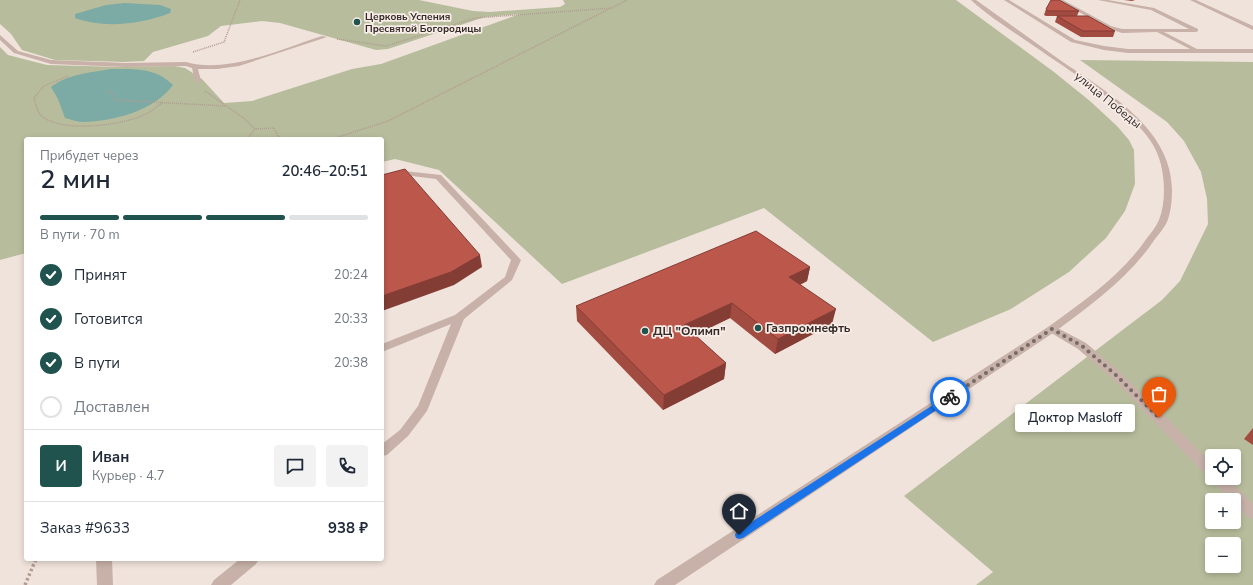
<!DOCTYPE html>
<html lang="ru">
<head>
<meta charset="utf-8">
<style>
	:root { --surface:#fff; --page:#f2f2f3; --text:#1f2937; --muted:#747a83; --line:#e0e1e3; --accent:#20524e }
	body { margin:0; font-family:"Nunito Sans",sans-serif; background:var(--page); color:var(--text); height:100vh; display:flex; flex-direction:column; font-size:15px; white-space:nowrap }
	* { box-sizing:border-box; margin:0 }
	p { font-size:13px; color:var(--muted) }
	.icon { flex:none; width:22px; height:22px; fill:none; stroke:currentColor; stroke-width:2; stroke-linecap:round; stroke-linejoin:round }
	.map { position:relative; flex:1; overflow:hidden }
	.side { position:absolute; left:24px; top:137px; width:360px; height:424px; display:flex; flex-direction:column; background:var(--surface); border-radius:4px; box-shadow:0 2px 6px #0003 }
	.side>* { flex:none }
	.fabs { position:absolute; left:1205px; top:449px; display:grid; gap:8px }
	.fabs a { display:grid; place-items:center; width:36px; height:36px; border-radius:4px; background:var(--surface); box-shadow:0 2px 6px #0003; font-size:20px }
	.pin { position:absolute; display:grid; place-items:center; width:34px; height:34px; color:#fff; margin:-41px -17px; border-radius:50% 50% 50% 0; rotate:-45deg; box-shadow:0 0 4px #0007 }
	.pin .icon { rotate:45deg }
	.courier { position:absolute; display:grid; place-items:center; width:40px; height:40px; margin:-20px; border:3px solid #1a73e8; border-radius:50%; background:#fff; color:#222; box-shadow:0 1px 5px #0007 }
	.bubble { position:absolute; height:28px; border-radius:4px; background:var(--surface); box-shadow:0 2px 6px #0003; font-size:13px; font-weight:600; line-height:28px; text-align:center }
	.headline em { font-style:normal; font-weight:600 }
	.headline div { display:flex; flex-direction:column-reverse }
	.headline { display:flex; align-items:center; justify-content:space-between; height:68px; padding:0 16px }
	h1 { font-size:26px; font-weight:600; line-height:30px }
	.bar { display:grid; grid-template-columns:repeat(4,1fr); gap:6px 4px; align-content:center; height:48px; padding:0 16px }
	.bar i { height:5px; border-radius:3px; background:var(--line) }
	.bar .on { background:var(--accent) }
	.bar p { grid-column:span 4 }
	.line { display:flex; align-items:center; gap:10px; padding:0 16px; border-top:1px solid var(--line) }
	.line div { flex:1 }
	.round { display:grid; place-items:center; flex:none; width:42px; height:42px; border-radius:4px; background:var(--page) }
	ol { padding:0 16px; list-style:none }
	li { display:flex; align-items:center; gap:12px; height:44px }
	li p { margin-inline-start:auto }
	li .icon { padding:4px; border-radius:50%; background:var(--accent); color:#fff; stroke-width:4 }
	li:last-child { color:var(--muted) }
	li i { width:22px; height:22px; border:2px solid var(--line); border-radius:50% }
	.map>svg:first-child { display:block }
	.green { fill:#b7bd9c; fill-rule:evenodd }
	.water { fill:#7caaa5 }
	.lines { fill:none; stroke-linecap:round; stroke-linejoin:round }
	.path-far1 { stroke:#b29b92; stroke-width:1.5; stroke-dasharray:1 1; stroke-linecap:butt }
	.path { stroke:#b29b92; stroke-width:3.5; stroke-dasharray:2.5 2.5; stroke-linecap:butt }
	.service { fill:#c7b1a8; fill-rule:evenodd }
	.minor { fill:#c7b1a8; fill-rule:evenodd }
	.tertiary { fill:#c7b1a8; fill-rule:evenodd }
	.wall { fill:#a24b41 }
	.shaded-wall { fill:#843d35 }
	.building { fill:#bc574c; stroke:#843d35 }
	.route { fill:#1a73e8 }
	.done { stroke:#766b67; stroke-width:4; stroke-dasharray:0 7.2 }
	.poi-dot { fill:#20524e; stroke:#f8ede7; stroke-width:1.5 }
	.labels { text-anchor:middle; stroke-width:3.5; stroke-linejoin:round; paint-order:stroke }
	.far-poi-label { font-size:10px; font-weight:bold; fill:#342a28; stroke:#f8ede7; text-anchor:start }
	.street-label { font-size:12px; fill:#342a28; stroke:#f8ede7 }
	.poi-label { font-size:12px; font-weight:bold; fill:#342a28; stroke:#f8ede7; text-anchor:start }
</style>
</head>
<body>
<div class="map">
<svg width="1253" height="585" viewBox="0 0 1253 585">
	<rect width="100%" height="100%" fill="#f0e3db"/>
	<g class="green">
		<path d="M0 0H419L473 11 490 12 560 7 565 4 563 0H956L1054 72 1090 101 1117 126 1129 140 1134 150 1135 184 1125 211 1106 238 1069 272 1011 309 933 342 764 208 562 284 439 170 395 159 382 162V139H26V253L0 260V47L8 55 47 65 120 67 174 66 185 68 202 79 224 103 252 101 352 69 381 64 520 14 485 17 388 49 376 50 280 23 262 21 221 26 208 36 153 52 144 61 124 62 55 60 22 50 11 34 0 24Z"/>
		<path d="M1080 60 1253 62V585H976L993 572 904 496 1162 300 1180 281 1208 224 1207 199 1201 172 1184 141 1167 122ZM1212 456H1234V478H1212ZM1212 500H1234V522H1212ZM1212 544H1234V566H1212Z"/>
	</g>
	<g class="water">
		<path d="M125 3 160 5 171 9 170 13C142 24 105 29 75 18V14L106 5Z"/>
		<path d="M110 69C134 69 155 67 173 85 154 111 114 121 83 122 77 122 70 119 65 118L58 99 51 87C68 74 89 73 110 69Z"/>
	</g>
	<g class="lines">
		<g class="path-far1">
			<path d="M337 39 386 46 475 18 612 8 627 0"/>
			<path d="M193 52 224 42 240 0"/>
			<path d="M68 76 44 86 34 98C36 104 37 113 43 117 64 133 121 125 144 115 151 112 156 107 162 103"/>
			<path d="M107 91 112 93 115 100 226 106"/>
			<path d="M205 91 245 119 255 129 274 128 278 136 282 139"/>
			<path d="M247 139 255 129"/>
			<path d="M332 139 388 121 609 9"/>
		</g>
		<path class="path" d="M25 585 36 559"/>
		<g class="service">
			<path d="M1004 0H1009L1075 40 1104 46 1128 49H1190L1157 32 1122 33 1107 28 1058 0H1063L1111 26 1122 29H1189L1151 10 1098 0H1108L1154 8 1198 29V31L1196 32H1164L1197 49H1253V53H1128L1104 50 1071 42Z"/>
			<path d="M1190 0H1196L1253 26V30Z"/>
			<path d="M0 35 18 51 51 60 125 63 186 62C227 74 282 49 322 36L327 37 239 66 217 69H198L201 81 198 83 195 81 192 68 186 66 125 67 51 64 14 53 0 40Z"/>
			<path d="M404 171 441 175 521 260 512 280 464 319 427 411 408 436 387 455 382 456V444L400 430 418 406 451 324 382 352V344L455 315 505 277 511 260 436 179 404 175 382 181V177Z"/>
			<path d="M96 559H112L113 585H97Z"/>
			<path d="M240 559H259L256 564 231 585H211L214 580Z"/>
		</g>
		<path class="minor" d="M1052 325 1086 343 1120 372 1212 463V478H1227L1253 504V519L1248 517 1234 503V500H1231L1213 482 1212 477 1207 476 1112 378 1078 349 1048 331 1047 329 1048 327Z"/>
		<path class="tertiary" d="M971 0H976C1004 20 1032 40 1060 60 1105 91 1171 127 1172 189 1172 200 1171 212 1167 222 1164 228 1159 234 1155 239 1129 278 1092 304 1056 331L675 585H654L657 580 1048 327C1084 301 1122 275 1147 238 1151 233 1156 227 1159 220 1164 207 1165 191 1163 176 1161 158 1154 143 1142 130 1112 96 1071 72 1034 46 1014 32 989 17 971 0Z"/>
	</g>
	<g class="wall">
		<path d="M1124 0H1135L1132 1Z"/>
		<path d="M1046 9 1079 11 1077 16 1115 31 1113 37H1081L1055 22 1057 16H1046L1044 15Z"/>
		<path d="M810 267 807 281 800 285 832 324 775 354 730 318 694 335 726 363 724 379 663 410 577 321 576 306Z"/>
		<path d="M1253 428V445L1244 439Z"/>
	</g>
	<g class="shaded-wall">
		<path d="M480 255 482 267 454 285 382 311V296Z"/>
		<path d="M810 267 807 281 786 291 789 277Z"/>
		<path d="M732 303 730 318 683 341 684 325Z"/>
		<path d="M836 309 832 324 775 354 778 339Z"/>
		<path d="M726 363 724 379 663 410 664 395Z"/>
	</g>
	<g class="building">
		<path d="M1051 0H1059L1079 11H1048L1046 9Z"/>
		<path d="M1057 16H1088L1115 31H1083Z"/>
		<path d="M405 169 480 255 451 272 382 296V175Z"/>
		<path d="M756 231 810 267 789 277 836 309 778 339 732 303 684 325 726 363 664 395 576 306Z"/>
	</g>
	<path class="route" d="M950 394 954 397 953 399 743 538 739 539 736 538 735 535 736 532Z"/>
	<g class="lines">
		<path class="done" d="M950 397 1052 329 1082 346 1116 375 1159 418"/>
	</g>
	<g class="poi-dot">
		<circle cx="357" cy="22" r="4"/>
		<circle cx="758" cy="328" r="4"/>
		<circle cx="645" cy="331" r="4"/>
	</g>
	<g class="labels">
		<g class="far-poi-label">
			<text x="365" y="20">Церковь Успения<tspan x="365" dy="12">Пресвятой Богородицы</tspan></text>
		</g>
		<g class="street-label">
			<text transform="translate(1108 100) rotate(39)" y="4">улица Победы</text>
		</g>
		<g class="poi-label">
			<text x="766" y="332">Газпромнефть</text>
			<text x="653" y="335">ДЦ "Олимп"</text>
		</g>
	</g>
</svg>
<div class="fabs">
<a><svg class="icon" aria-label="locate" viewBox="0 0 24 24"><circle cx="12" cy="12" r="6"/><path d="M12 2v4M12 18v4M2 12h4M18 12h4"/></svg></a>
<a>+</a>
<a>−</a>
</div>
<div class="pin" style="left:1159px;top:418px;background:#ea580c"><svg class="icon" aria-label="bag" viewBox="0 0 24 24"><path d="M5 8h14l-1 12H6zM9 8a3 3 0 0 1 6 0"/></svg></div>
<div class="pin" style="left:739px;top:535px;background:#1f2937"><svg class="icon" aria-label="home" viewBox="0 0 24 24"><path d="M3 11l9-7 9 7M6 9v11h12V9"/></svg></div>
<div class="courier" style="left:950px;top:397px"><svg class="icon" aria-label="bike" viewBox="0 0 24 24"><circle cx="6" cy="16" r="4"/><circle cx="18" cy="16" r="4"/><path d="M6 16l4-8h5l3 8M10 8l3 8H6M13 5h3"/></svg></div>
<div class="bubble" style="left:1015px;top:404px;width:120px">Доктор Masloff</div>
<section class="side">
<div class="headline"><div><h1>2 мин</h1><p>Прибудет через</p></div><em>20:46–20:51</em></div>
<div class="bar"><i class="on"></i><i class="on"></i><i class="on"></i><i></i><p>В пути · 70 m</p></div>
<ol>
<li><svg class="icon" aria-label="check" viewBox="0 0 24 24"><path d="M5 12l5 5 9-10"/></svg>Принят<p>20:24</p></li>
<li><svg class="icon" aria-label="check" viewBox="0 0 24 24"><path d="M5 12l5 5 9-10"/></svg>Готовится<p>20:33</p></li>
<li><svg class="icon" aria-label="check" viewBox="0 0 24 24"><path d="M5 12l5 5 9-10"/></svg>В пути<p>20:38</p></li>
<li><i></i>Доставлен</li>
</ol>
<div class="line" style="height:72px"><b class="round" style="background:var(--accent);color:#fff">И</b><div><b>Иван</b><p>Курьер · 4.7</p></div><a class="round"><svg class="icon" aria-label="chat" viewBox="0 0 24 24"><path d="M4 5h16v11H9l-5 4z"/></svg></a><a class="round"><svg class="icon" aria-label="phone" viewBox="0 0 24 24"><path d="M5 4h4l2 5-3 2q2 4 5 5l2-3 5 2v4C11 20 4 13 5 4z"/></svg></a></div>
<div class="line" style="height:52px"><div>Заказ #9633</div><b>938 ₽</b></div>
</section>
</div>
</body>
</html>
